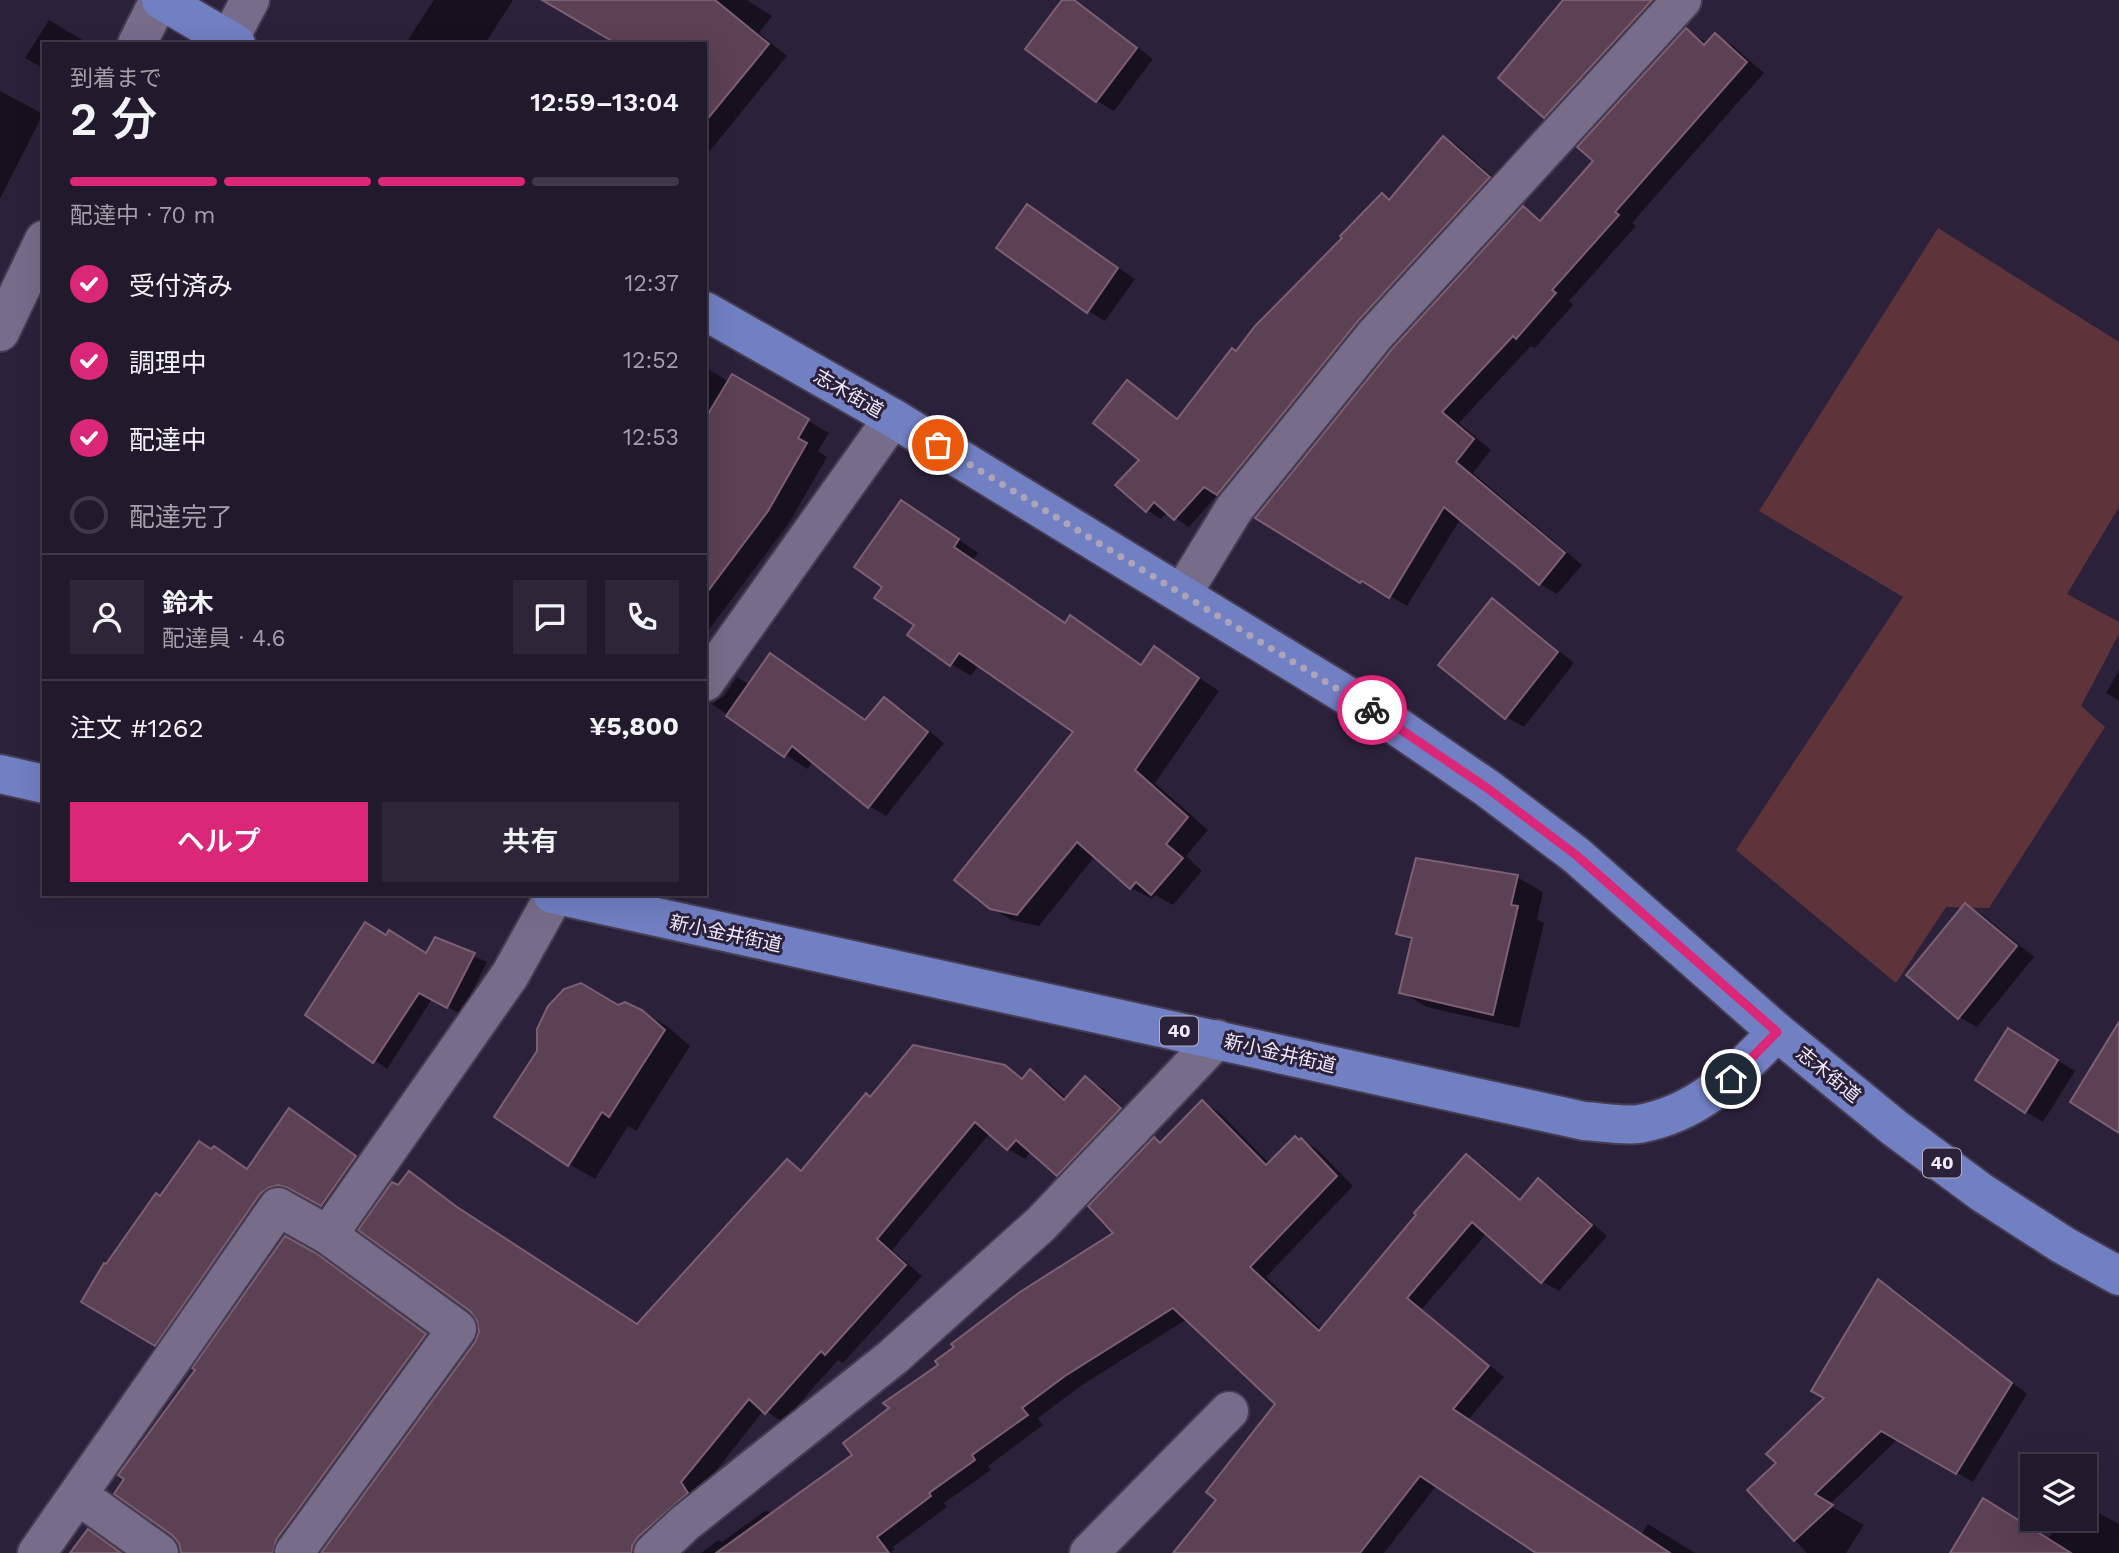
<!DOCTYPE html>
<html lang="ja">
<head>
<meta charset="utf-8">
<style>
	:root { --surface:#21192c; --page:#2d2638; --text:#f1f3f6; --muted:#a2a0a9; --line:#3e3848; --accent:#db2777 }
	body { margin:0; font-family:"Work Sans","Noto Sans JP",sans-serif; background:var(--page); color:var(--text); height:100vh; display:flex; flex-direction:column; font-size:26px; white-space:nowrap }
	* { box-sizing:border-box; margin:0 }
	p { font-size:23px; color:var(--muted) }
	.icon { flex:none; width:38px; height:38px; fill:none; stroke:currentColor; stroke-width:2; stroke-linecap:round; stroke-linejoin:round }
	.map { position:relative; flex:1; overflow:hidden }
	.details { position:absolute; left:42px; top:42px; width:665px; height:854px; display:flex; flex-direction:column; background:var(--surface); border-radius:0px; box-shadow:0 7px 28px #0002,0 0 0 2px var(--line) }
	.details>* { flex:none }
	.tools { position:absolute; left:2020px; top:1454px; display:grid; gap:14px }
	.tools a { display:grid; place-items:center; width:77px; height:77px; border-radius:0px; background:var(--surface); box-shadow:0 7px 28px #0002,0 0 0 2px var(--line); font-size:35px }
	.pin { position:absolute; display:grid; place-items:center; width:60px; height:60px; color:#fff; margin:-30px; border:4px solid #fff; border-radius:50%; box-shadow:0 2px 7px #0007 }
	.courier { position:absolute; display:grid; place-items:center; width:70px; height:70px; margin:-35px; border:5px solid #db2777; border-radius:50%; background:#fff; color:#222; box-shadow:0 2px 9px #0007 }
	.summary em { font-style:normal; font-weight:600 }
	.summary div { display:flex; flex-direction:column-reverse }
	.summary { display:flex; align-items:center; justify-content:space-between; height:119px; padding:0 28px }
	h1 { font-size:46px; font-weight:600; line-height:52px }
	.bar { display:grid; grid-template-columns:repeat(4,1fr); gap:10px 7px; align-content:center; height:84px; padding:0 28px }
	.bar i { height:9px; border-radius:5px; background:var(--line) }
	.bar .current { background:var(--accent) }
	.bar p { grid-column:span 4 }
	.line { display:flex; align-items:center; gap:18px; padding:0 28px; border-top:2px solid var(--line) }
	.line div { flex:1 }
	.round { display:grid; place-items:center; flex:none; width:74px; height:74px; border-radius:0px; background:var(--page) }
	ol { padding:0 28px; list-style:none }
	li { display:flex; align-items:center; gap:21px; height:77px }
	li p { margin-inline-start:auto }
	li .icon { padding:7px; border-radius:50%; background:var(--accent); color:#fff; stroke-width:4 }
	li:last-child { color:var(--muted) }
	li i { width:38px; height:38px; border:4px solid var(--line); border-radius:50% }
	.primary-button { display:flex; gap:14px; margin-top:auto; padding:14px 28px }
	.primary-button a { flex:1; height:80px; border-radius:0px; background:var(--accent); color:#fff; font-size:28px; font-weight:600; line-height:80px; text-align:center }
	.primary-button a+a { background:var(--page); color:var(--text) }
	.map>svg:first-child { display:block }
	.green { fill:#5e343a }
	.shadow { fill:#0007 }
	.building { fill:#5c4054; stroke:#7d5f74; stroke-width:2 }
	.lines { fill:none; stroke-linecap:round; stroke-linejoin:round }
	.minor-casing { stroke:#463c52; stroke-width:42 }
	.major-casing { stroke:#463c52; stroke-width:42 }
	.minor { stroke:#786c8b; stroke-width:38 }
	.major { stroke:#717fc3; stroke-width:38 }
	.done { stroke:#ada4b9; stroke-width:7; stroke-dasharray:0 12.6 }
	.route { stroke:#db2777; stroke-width:9 }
	.labels { text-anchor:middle; stroke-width:6; stroke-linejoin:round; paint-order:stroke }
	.shield { fill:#2c213b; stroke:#b7aec3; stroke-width:2 }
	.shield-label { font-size:18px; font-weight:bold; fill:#f2ebfd }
	.street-label { font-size:19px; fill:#f2ebfd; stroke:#2c213b }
</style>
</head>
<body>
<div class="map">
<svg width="2119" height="1553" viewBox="0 0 2119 1553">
	<rect width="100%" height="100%" fill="#2c213b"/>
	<path class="green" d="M1938 228 2119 342V507L2067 594 2119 622V634L2081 706 2105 727 1989 908 1946 907 1896 983 1736 850 1903 597 1759 511Z"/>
	<g class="shadow">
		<path d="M434 0H513L485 44H405Z"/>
		<path d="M585 0H747L772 16 759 33 787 56 705 157V44Z"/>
		<path d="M1064 0H1072L1084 7 1153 59 1114 111 1097 101Z"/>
		<path d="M1566 0H1661L1563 127 1545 117Z"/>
		<path d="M49 20 89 44H44V69L25 58Z"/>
		<path d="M1686 30 1708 44 1715 35 1733 46 1764 73 1632 223 1636 226 1569 301 1573 305 1535 348 1531 346 1459 423 1491 450 1473 473 1582 565 1557 594 1540 584 1461 518 1407 606 1380 590 1378 592 1361 582 1523 208 1543 220 1596 161Z"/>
		<path d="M0 91 43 114 0 199Z"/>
		<path d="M1443 138 1458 146 1503 186 1232 502 1218 494 1189 527 1167 512 1161 519 1147 510 1141 459 1127 382 1179 420 1236 353 1382 195 1391 200Z"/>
		<path d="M1028 206 1135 279 1105 321 1088 311Z"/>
		<path d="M705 367 729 382 733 376 829 433 818 451 827 457 789 523 705 635Z"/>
		<path d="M922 514 978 553 973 560 1066 624 1071 617 1143 665 1155 648 1219 691 1155 783 1208 830 1186 856 1202 871 1173 905 1155 895 1152 899 1131 888 1095 856 1039 926 1012 920 991 908 1075 732 979 665 971 676 951 664 917 625Z"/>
		<path d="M1493 600 1510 611 1574 663 1524 727 1506 717Z"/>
		<path d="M771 655 867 721 884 699 902 709 944 743 886 816 869 806 813 761 807 769 712 704 724 696 737 677 750 685Z"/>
		<path d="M2119 670V701L2106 693Z"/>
		<path d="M1517 877 1543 892 1537 919 1544 923 1519 1028 1427 1007 1401 992 1413 942 1398 934Z"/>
		<path d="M1966 905 1983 915 2034 957 1977 1027 1959 1017Z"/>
		<path d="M386 937 427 955 435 939 487 962 461 1014 432 999 387 1069 308 1014Z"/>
		<path d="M619 1007 641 1011 668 1027 690 1046 636 1131 628 1126 595 1179 569 1164Z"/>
		<path d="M2026 1041 2075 1071 2043 1122 2026 1112Z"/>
		<path d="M1005 1066 1025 1079 1031 1072 1047 1081 1067 1099 1085 1079 1102 1088 1136 1119 1074 1184 1058 1174 1031 1151 1025 1159 1008 1149 990 1133 892 1250 922 1276 843 1363 838 1360 783 1422 764 1410 651 1553H323L476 1343 480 1332 479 1320 399 1187 410 1173 426 1183 474 1219 638 1326 787 1161 804 1171 871 1098Z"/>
		<path d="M1202 1102 1219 1112 1270 1164 1301 1140 1318 1150 1353 1186 1266 1277 1322 1330 1467 1156 1483 1166 1522 1200 1539 1181 1555 1190 1607 1236 1559 1291 1542 1281 1487 1233 1422 1309 1504 1377 1468 1420 1641 1535 1648 1524 1695 1553H1540L1437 1485 1384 1553H1185L1278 1403 1187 1319 1082 1385 1038 1418 1043 1425 988 1466 991 1470 944 1503 947 1507 893 1547 895 1549 890 1553H701L718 1540 722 1542 766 1510 773 1514 854 1455 1116 1234 1161 1144Z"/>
		<path d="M307 1121 373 1168 340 1215 308 1197 297 1194 286 1197 173 1355 83 1302 107 1266 161 1198 215 1148 249 1170Z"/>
		<path d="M285 1238 333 1265 442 1345 292 1553H182L197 1369Z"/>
		<path d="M1879 1281 1895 1290 2027 1394 1973 1482 1898 1439 1829 1505 1864 1525 1846 1553H1807L1749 1491 1778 1463 1827 1397Z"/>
		<path d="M2084 1505 2119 1524V1553H1952L2048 1540 2059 1519H2084Z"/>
	</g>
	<g class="building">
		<path d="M542 0H715L769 44 705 122V44H617Z"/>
		<path d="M1062 0H1074L1137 48 1096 102 1025 49Z"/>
		<path d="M1563 0H1652L1544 118 1498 78Z"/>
		<path d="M1686 28 1704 45 1715 33 1747 62 1615 212 1619 215 1552 290 1556 293 1516 339 1513 336 1442 412 1474 439 1456 462 1565 553 1539 585 1444 507 1389 598 1362 581 1360 583 1255 518 1392 349 1523 206 1540 221 1593 161 1577 147Z"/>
		<path d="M1443 136 1490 177 1358 321 1217 495 1204 487 1174 520 1154 502 1146 512 1115 485 1139 460 1093 423 1127 380 1177 419 1232 348 1236 351 1255 326 1342 238 1340 236 1382 193 1389 200Z"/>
		<path d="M1027 204 1118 268 1087 313 996 248Z"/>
		<path d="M732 374 809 419 798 438 807 443 768 511 705 595V419Z"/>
		<path d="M901 500 959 539 954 547 1065 623 1070 615 1141 665 1154 646 1199 678 1135 770 1188 817 1166 844 1183 858 1151 895 1136 882 1130 889 1077 842 1017 915 990 909 954 880 1073 732 959 653 950 666 907 635 914 625 874 598 882 587 854 567Z"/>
		<path d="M1492 598 1558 652 1505 719 1438 665Z"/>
		<path d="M770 653 865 720 884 697 928 732 868 808 792 746 784 757 726 716Z"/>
		<path d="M1416 858 1518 875 1511 905 1518 906 1493 1015 1399 993 1412 938 1396 934Z"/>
		<path d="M1965 903 2017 946 1958 1019 1906 975Z"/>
		<path d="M365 922 386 935 389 930 426 953 435 937 475 953 447 1008 419 993 373 1063 305 1015Z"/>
		<path d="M581 983 618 1005 625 1002 642 1010 665 1030 609 1117 602 1112 568 1166 494 1117 537 1051V1029L548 1006 564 989Z"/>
		<path d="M2119 1022V1133L2070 1102Z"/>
		<path d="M2008 1028 2058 1060 2025 1113 1975 1080Z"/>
		<path d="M913 1045 1005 1065 1022 1079 1030 1069 1064 1100 1085 1076 1121 1108 1057 1176 1016 1140 1007 1150 975 1122 877 1239 906 1265 825 1355 821 1351 765 1414 749 1399 681 1482 688 1493 638 1537 632 1546V1553H321L475 1342 479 1332 477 1321 470 1311 358 1230 392 1182 398 1185 409 1171 457 1207 637 1324 787 1159 801 1171 866 1093 870 1097Z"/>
		<path d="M1202 1100 1266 1165 1295 1136 1299 1140 1301 1138 1337 1176 1250 1267 1319 1331 1416 1215 1414 1213 1466 1154 1520 1200 1538 1178 1592 1225 1541 1283 1472 1222 1407 1298 1489 1366 1453 1409 1670 1553H1536L1420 1476 1360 1553H1173L1216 1500 1206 1492 1275 1404 1173 1308 1065 1376 1022 1408 1028 1415 972 1455 975 1460 929 1493 931 1496 877 1537 889 1553H716L852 1455 843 1443 889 1408 883 1403 938 1365 935 1361 954 1347 951 1344 1020 1292 1113 1233 1088 1206 1154 1137 1160 1143Z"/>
		<path d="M289 1108 356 1156 321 1206 288 1188 278 1185 268 1188 260 1194 155 1346 81 1302 104 1263 106 1264 156 1193 160 1196 199 1141 211 1149 214 1146 247 1169Z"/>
		<path d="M285 1236 316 1253 426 1334 276 1540 273 1553H181L179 1543 172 1535 114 1494 124 1479 118 1475 195 1370 192 1368Z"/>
		<path d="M1878 1279 2012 1383 1956 1474 1881 1431 1815 1494 1833 1505 1794 1541 1747 1490 1776 1463 1766 1454 1824 1398 1811 1391Z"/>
		<path d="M1983 1498 2071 1553H1950Z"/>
		<path d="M88 1529 121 1553H70Z"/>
	</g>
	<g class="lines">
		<g class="minor-casing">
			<g id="minor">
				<path d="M229 40 250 0"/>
				<path d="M137 44 159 0"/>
				<path d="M0 332 44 240"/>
				<path d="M1182 594 1234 509 1375 335 1682 0"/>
				<path d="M705 682 893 418"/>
				<path d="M78 1495 159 1553"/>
				<path d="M37 1553 278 1207 328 1235"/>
				<path d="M294 1553 457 1329 328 1235 510 975 555 894"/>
				<path d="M653 1553 685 1523 893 1357 1041 1224 1217 1039"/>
				<path d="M1089 1553 1229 1411"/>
			</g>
		</g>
		<g class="major-casing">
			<g id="major">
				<path d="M161 0 236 44"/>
				<path d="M705 311 893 418 1392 723 1487 788 1576 855 1777 1032 1896 1129 1981 1192 2063 1245 2119 1276"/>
				<path d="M0 774 44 784"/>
				<path d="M552 894 1584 1121C1601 1122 1622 1126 1639 1124 1700 1113 1736 1074 1777 1032"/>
			</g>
		</g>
		<use href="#minor" class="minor"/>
		<use href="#major" class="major"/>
	</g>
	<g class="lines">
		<path class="done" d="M938 445 1372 710"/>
		<path class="route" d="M1372 710 1487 788 1576 855 1777 1032 1731 1079"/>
	</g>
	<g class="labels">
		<g class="shield">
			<rect x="1160" y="1016.5" width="38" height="29" rx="5"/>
			<rect x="1923" y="1148.5" width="38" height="29" rx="5"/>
		</g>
		<g class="shield-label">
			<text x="1179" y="1037">40</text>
			<text x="1942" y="1169">40</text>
		</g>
		<g class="street-label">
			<text transform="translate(849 393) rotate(30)" y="7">志木街道</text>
			<text transform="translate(726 933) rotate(12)" y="7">新小金井街道</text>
			<text transform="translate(1280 1053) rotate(13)" y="7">新小金井街道</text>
			<text transform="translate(1829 1074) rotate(39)" y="7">志木街道</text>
		</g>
	</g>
</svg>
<div class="tools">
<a><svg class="icon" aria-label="layers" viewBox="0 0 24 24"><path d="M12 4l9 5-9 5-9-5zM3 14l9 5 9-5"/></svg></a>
</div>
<div class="pin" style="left:938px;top:445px;background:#ea580c"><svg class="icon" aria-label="bag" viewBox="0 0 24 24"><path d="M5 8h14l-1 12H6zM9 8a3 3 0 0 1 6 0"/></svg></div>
<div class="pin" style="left:1731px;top:1079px;background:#1f2937"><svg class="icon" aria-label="home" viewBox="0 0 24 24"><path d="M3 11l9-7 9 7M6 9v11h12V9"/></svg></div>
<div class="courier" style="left:1372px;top:710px"><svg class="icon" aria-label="bike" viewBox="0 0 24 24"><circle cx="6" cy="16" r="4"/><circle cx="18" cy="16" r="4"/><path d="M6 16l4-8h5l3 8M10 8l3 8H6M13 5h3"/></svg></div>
<section class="details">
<div class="summary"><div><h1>2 分</h1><p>到着まで</p></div><em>12:59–13:04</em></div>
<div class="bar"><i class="current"></i><i class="current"></i><i class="current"></i><i></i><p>配達中 · 70 m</p></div>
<ol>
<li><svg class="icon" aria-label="check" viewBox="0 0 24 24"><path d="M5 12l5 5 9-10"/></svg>受付済み<p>12:37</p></li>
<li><svg class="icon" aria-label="check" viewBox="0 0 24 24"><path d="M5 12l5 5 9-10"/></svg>調理中<p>12:52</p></li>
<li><svg class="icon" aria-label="check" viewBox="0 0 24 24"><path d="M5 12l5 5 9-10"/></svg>配達中<p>12:53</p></li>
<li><i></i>配達完了</li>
</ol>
<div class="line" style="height:126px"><a class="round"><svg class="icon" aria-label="person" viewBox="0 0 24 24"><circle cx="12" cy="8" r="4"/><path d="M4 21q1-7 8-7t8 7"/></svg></a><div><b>鈴木</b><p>配達員 · 4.6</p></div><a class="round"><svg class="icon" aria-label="chat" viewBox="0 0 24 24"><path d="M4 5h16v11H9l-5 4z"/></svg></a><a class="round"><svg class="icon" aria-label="phone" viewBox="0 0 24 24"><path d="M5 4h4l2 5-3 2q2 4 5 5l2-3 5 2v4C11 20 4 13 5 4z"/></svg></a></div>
<div class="line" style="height:91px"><div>注文 #1262</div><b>¥5,800</b></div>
<div class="primary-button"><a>ヘルプ</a><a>共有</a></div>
</section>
</div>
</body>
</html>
